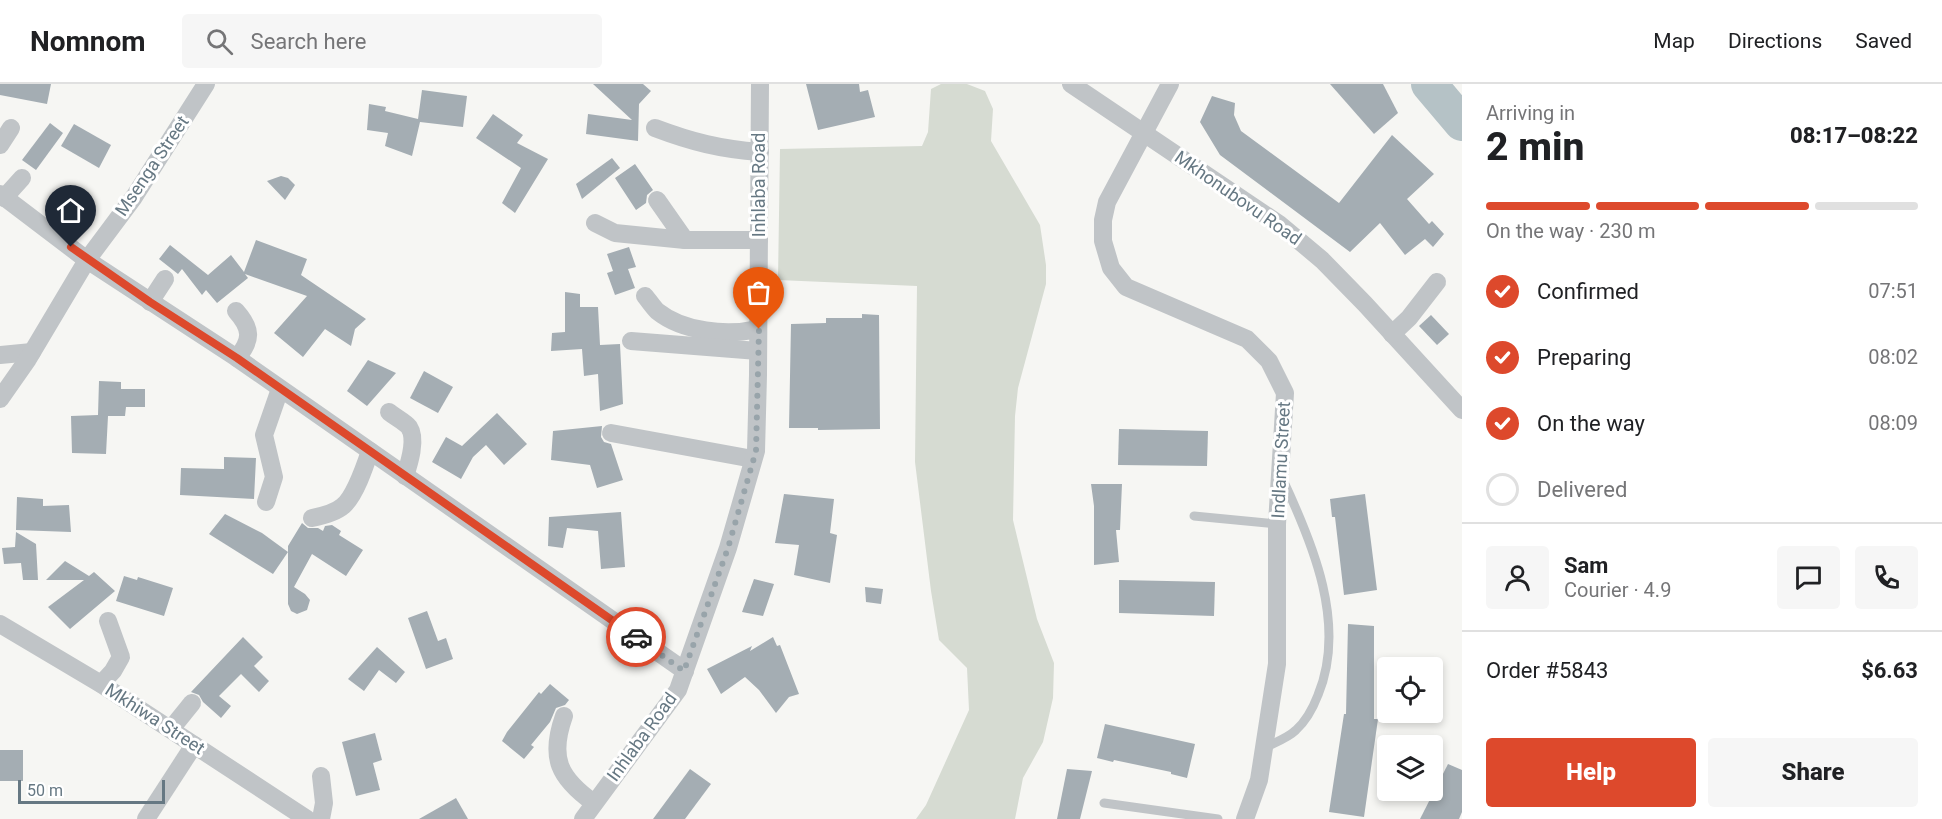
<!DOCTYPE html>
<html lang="en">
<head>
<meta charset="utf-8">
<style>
	:root { --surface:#fff; --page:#f6f6f6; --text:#202124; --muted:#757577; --line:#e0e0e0; --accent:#dd492c }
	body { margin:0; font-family:Roboto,sans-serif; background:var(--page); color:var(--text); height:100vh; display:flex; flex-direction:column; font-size:22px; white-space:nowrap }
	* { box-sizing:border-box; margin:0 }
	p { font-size:20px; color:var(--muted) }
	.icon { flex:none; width:33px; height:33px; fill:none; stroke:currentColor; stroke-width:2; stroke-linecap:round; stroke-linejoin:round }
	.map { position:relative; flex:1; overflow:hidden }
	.drawer { display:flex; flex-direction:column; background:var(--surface); width:480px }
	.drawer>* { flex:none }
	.fabs { position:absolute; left:1377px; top:573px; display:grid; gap:12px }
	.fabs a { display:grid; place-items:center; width:66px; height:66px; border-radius:6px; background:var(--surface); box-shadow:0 3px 9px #0003; font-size:30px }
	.scale { position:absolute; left:18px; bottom:15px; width:147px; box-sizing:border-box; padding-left:6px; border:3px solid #667883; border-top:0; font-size:16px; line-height:21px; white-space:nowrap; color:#667883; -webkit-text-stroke:4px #fff; paint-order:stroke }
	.pin { position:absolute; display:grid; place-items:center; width:51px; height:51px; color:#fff; margin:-62px -26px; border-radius:50% 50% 50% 0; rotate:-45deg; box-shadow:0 0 6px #0007 }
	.pin .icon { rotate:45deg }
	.courier { position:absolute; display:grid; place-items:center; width:60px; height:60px; margin:-30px; border:4px solid #dd492c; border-radius:50%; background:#fff; color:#222; box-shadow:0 2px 8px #0007 }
	.overview em { font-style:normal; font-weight:800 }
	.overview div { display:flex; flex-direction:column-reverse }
	.overview { display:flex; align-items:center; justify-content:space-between; height:102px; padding:0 24px }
	h1 { font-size:39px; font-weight:800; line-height:45px }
	.bar { display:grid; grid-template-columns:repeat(4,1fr); gap:9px 6px; align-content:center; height:72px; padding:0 24px }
	.bar i { height:8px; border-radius:4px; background:var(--line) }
	.bar .selected { background:var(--accent) }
	.bar p { grid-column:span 4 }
	.line { display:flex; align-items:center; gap:15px; padding:0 24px; border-top:2px solid var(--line) }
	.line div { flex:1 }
	.round { display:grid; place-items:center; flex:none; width:63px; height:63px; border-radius:6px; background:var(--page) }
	ol { padding:0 24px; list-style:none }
	li { display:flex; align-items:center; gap:18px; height:66px }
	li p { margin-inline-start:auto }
	li .icon { padding:6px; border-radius:50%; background:var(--accent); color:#fff; stroke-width:4 }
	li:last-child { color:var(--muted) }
	li i { width:33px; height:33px; border:3px solid var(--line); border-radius:50% }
	.button { display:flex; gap:12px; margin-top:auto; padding:12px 24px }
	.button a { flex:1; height:69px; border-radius:6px; background:var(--accent); color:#fff; font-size:24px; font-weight:800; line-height:69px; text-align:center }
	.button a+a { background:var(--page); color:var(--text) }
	header { display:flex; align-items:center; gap:36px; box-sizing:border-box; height:84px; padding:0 30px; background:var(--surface); border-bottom:2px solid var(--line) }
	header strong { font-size:28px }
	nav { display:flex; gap:33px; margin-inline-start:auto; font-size:21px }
	.search { width:420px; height:54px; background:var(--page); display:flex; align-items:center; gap:15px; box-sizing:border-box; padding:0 21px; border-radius:6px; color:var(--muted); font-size:22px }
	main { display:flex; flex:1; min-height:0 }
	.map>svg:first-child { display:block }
	.green { fill:#d6dbd2 }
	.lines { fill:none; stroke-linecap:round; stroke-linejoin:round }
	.river { stroke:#b5c2c6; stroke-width:36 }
	.building { fill:#a4adb3 }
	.service { stroke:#c0c4c7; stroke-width:9 }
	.minor { stroke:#c0c4c7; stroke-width:18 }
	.done { stroke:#98a4aa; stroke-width:6; stroke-dasharray:0 10.8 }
	.route { stroke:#dd492c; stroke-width:8 }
	.labels { text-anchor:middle; stroke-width:6; stroke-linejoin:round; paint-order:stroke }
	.street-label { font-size:18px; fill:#667883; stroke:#fff }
</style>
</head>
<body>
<header>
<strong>Nomnom</strong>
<div class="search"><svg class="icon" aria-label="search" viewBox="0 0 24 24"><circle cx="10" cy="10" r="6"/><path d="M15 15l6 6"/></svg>Search here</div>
<nav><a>Map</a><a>Directions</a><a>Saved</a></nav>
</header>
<main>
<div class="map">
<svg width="1462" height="735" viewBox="0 0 1462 735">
	<rect width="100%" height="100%" fill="#f6f6f3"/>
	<path class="green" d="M941 0H967L985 7 993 25 991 57 1040 141 1046 181V200L1018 304 1015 332 1013 436 1037 535 1054 579 1053 614 1043 658 1023 694 1015 735H916L926 721 969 626 967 584 939 556 931 507 915 378 917 202 778 196 780 65 922 62 928 48 931 5Z"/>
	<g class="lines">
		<path class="river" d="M1429 0 1462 39"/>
	</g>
	<g class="building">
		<path d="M0 0H51L47 20 0 11Z"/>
		<path d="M593 0H643L651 7 639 20 638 57 586 50 588 30 632 36Z"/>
		<path d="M806 0H859L860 8 868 6 875 33 818 46Z"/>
		<path d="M1330 0H1383L1398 29 1374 50Z"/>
		<path d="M422 6 467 12 463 43 420 38 412 72 385 62 388 49 367 46 369 20 386 23 385 27 418 35Z"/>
		<path d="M1212 12 1235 19 1234 31 1241 47 1339 119 1392 51 1434 90 1407 115 1429 140 1432 137 1444 150 1433 163 1425 155 1405 171 1380 139 1350 168 1220 71 1200 38Z"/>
		<path d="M493 30 523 51 517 59 548 75 515 129 502 119 521 84 476 54Z"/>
		<path d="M50 39 63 49 36 86 22 76Z"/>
		<path d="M74 40 111 61 99 84 61 62Z"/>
		<path d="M612 74 620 84 582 115 576 100Z"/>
		<path d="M635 80 653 106 647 111 646 119 636 126 615 94Z"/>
		<path d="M281 92 288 94 295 101 285 116 267 97Z"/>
		<path d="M256 156 307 175 301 191 366 235 355 245 351 262 325 245 303 273 274 249 307 212 245 190 248 194 217 219 206 206 202 211 182 185 178 190 159 175 170 161 208 191 231 171 244 188Z"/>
		<path d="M629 163 636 183 628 185 635 204 615 211 607 189 613 187 607 170Z"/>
		<path d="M565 208 580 210V223H598L600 261 620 260 623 320 600 327 598 290 584 292 582 265 551 267 552 249 565 248Z"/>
		<path d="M862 230 879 231 880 345 818 346V344H789L791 240 826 239V234H862Z"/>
		<path d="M1431 231 1449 250 1437 261 1419 242Z"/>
		<path d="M368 276 396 289 367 322 347 307Z"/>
		<path d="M424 287 453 303 438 329 410 314Z"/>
		<path d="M99 297 121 298V305H145V323H126L125 332H108L106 370 72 369 71 332 98 331Z"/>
		<path d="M497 329 527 360 504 381 486 361 473 373 461 395 432 378 446 353 462 362Z"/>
		<path d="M602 342 601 353 604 358 611 360 623 396 597 404 590 381 551 376 553 347Z"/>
		<path d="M1119 345 1208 347 1207 382 1118 381Z"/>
		<path d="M224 373 256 374 254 415 180 411 181 384 224 385Z"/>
		<path d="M1091 400H1122L1120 446H1116L1119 478 1094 481V422Z"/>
		<path d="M784 410 834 415 830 449 837 451 830 499 794 491 799 461 775 459Z"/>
		<path d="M1365 410 1377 506 1344 511 1335 433H1332L1330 415Z"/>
		<path d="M17 413 43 415V422L69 421 71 448 16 446Z"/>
		<path d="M621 428 625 483 601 485 598 447 567 444 563 464 548 462 549 433Z"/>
		<path d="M225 430 262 449 288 468 273 490 209 450Z"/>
		<path d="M302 439 308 444H318L323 447 325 442 332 441 341 447 339 451 363 466 346 492 312 470 294 503 305 510 310 516 307 526 297 530 291 527 288 520V462Z"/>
		<path d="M16 448 36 460 38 496H23L21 479 4 480 2 464 15 463Z"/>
		<path d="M65 477 89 492 94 488 115 507 70 545 48 523 84 496H46Z"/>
		<path d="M124 492 137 496 138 493 173 504 164 532 116 517Z"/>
		<path d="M754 495 774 500 763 532 742 528Z"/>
		<path d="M1119 496 1215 498 1214 532 1119 529Z"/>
		<path d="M865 503 883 505 881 520 866 518Z"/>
		<path d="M427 527 438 557 446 554 453 575 426 585 408 534Z"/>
		<path d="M1348 540 1374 542V635H1378L1364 733 1329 728 1344 630H1346Z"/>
		<path d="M243 553 263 573 254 582 269 597 259 608 241 590 219 612 231 622 221 634 203 618 199 611 191 608Z"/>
		<path d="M773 553 777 562 780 561 799 610 789 613 776 629 759 606 745 593 721 610 707 585 752 562 750 567Z"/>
		<path d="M377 563 405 588 396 599 379 586 364 607 348 595Z"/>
		<path d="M550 600 569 616 565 621 556 624 550 638 531 661 534 663 524 675 502 657 507 648 539 608 541 610Z"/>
		<path d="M1105 640 1195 660 1187 694 1171 690V688L1114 676 1113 678 1097 674Z"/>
		<path d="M375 649 382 676 373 679 380 706 356 712 342 658Z"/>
		<rect x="0" y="666" width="23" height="31"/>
		<path d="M1448 680 1462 686V728L1459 735H1420Z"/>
		<path d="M690 685 711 700 685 735H653Z"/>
		<path d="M1067 685 1092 687 1080 735H1057Z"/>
		<path d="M456 714 468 735H419Z"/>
	</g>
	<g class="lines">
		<g class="service">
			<path d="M1194 432 1277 440"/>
			<path d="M1264 664C1274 659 1288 654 1296 646 1306 637 1313 624 1318 611 1347 541 1313 460 1283 396"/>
			<path d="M1104 719 1218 735"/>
		</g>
		<g class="minor">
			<path d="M1071 0 1279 140 1322 176 1365 220 1462 326"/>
			<path d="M1170 0 1107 118 1103 136V157L1111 184 1126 203 1247 255 1269 277 1285 309 1277 440V580L1259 696 1245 735"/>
			<path d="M655 44C692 58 720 65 760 68"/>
			<path d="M0 61 11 44"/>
			<path d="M0 110 87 176 237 274 685 587"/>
			<path d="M4 114 22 94"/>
			<path d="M657 116 685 156"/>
			<path d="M595 139 615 149 685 156H759"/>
			<path d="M645 212C649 217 653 223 657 227 683 248 727 252 758 245"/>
			<path d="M150 218 165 195"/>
			<path d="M236 227C252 245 252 256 237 274"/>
			<path d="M1392 250 1409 234 1437 198"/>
			<path d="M631 257 758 267"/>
			<path d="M0 271 32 268"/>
			<path d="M0 315 28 275 87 176 134 113 206 0"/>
			<path d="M389 328C395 333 405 338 409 343 417 355 409 380 405 392"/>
			<path d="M611 349 753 375"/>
			<path d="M266 418 274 393 264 351 280 305"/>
			<path d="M312 434C322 432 335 429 343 422 355 412 365 382 370 367"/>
			<path d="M0 540 101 600 307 735"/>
			<path d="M101 600 113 587 121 573 108 537"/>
			<path d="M564 632C549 674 559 694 594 719"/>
			<path d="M171 645 192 619"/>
			<path d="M146 735 194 661"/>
			<path d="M321 735 324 719 321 692"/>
			<path d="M583 735 678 606 728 464 756 367 758 291 760 0"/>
		</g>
	</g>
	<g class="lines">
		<path class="done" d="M636 553 684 587 728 464 756 367 759 245"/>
		<path class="route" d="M71 163 150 218 237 274 636 553"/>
	</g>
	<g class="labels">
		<g class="street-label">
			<text transform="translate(152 82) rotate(-56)" y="6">Msenga Street</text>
			<text transform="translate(759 101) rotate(-90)" y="6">Inhlaba Road</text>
			<text transform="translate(1238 114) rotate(35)" y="6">Mkhonubovu Road</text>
			<text transform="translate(1281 376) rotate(-87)" y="6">Indlamu Street</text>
			<text transform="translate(155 635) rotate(33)" y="6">Mkhiwa Street</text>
			<text transform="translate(642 653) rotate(-54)" y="6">Inhlaba Road</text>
		</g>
	</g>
</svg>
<div class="fabs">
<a><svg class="icon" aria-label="locate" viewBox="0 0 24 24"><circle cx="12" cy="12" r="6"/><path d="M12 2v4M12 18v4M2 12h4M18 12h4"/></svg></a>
<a><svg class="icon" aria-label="layers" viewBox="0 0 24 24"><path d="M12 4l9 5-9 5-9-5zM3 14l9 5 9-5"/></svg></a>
</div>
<div class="scale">50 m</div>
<div class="pin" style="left:759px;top:245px;background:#ea580c"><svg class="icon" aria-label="bag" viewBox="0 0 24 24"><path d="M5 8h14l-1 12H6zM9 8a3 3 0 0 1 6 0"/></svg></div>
<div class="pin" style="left:71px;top:163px;background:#1f2937"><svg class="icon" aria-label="home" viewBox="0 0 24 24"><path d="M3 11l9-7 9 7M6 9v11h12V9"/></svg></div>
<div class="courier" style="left:636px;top:553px"><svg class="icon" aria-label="car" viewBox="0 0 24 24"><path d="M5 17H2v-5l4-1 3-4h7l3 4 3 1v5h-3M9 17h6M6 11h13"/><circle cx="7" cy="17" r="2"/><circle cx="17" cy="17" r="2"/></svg></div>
</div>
<section class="drawer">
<div class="overview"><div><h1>2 min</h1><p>Arriving in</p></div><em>08:17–08:22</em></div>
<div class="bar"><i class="selected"></i><i class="selected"></i><i class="selected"></i><i></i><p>On the way · 230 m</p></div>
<ol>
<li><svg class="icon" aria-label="check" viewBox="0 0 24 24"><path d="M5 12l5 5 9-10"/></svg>Confirmed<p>07:51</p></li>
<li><svg class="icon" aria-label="check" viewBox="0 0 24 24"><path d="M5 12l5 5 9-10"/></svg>Preparing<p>08:02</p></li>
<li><svg class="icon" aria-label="check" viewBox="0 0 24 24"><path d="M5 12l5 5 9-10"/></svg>On the way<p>08:09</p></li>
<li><i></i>Delivered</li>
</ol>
<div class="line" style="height:108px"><a class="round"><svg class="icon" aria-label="person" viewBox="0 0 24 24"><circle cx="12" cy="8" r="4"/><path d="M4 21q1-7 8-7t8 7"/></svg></a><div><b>Sam</b><p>Courier · 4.9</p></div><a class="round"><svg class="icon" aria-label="chat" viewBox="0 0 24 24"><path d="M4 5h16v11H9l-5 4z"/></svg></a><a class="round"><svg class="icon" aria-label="phone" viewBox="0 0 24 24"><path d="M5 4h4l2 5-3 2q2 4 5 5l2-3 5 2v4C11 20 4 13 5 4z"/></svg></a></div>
<div class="line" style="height:78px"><div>Order #5843</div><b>$6.63</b></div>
<div class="button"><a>Help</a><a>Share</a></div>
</section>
</main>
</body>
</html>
